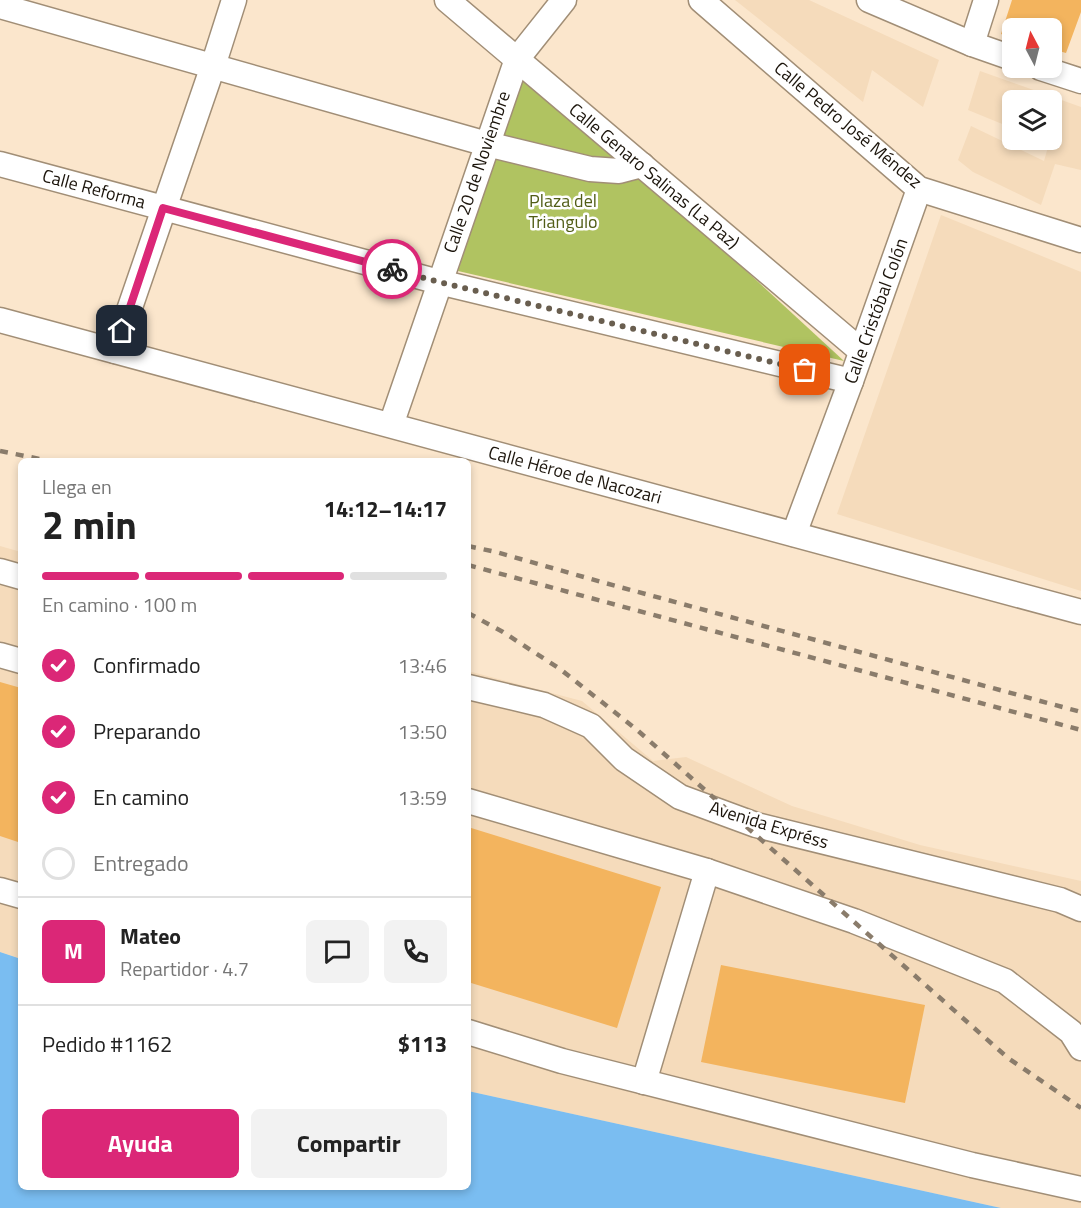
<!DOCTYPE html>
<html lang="es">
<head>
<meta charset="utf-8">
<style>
	:root { --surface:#fff; --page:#f2f2f2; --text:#222; --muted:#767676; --line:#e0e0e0; --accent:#db2777 }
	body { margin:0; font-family:"Titillium Web",sans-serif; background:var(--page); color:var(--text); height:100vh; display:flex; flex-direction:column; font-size:22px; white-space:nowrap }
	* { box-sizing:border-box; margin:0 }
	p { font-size:20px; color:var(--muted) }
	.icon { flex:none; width:33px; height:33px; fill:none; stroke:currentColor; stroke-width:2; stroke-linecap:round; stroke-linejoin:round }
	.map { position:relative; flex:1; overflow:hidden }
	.details { position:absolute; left:18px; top:458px; width:453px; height:732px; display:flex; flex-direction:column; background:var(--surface); border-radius:9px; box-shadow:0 3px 9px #0003 }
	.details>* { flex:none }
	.needle { width:39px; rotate:353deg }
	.controls { position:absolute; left:1002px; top:18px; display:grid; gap:12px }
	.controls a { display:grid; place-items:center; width:60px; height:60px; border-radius:9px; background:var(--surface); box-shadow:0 3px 9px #0003; font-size:30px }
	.pin { position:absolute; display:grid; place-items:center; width:51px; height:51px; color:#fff; margin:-26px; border-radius:12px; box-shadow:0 3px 9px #0006 }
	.courier { position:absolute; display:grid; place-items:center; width:60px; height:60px; margin:-30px; border:4px solid #db2777; border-radius:50%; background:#fff; color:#222; box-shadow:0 2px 8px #0007 }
	.overview em { font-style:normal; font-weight:700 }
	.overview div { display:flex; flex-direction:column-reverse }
	.overview { display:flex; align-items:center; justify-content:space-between; height:102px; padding:0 24px }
	h1 { font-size:39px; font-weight:700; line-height:45px }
	.bar { display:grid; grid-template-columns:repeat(4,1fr); gap:9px 6px; align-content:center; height:72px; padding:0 24px }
	.bar i { height:8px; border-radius:4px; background:var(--line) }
	.bar .active { background:var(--accent) }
	.bar p { grid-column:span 4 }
	.line { display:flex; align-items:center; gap:15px; padding:0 24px; border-top:2px solid var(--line) }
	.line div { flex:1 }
	.round { display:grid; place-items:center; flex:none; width:63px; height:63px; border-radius:9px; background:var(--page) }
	ol { padding:0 24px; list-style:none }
	li { display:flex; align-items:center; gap:18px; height:66px }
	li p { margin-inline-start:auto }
	li .icon { padding:6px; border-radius:50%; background:var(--accent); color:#fff; stroke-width:4 }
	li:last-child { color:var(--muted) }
	li i { width:33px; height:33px; border:3px solid var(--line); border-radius:50% }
	.button { display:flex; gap:12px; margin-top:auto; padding:12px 24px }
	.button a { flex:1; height:69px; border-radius:9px; background:var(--accent); color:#fff; font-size:24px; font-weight:700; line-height:69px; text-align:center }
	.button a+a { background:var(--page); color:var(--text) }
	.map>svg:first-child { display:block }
	.built { fill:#f5dbbb }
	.green { fill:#b0c361 }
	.water { fill:#7abdf1 }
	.building { fill:#f3b45e }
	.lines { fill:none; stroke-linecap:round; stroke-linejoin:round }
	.minor-casing { stroke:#a18e76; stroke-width:27 }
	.minor { stroke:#fff; stroke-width:24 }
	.rail { stroke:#8a7c6b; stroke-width:4.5; stroke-dasharray:8 8; stroke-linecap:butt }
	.done { stroke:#695e4f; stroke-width:6; stroke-dasharray:0 10.8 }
	.route { stroke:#db2777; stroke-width:8 }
	.labels { text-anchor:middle; stroke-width:5; stroke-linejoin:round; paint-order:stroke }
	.street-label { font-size:18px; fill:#1b140b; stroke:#fff }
	.park-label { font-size:18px; fill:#515d16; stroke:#fff }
</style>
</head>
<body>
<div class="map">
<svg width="1081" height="1208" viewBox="0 0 1081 1208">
	<rect width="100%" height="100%" fill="#fbe6cc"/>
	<g class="built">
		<path d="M735 0H809L939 60 923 107 872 70 863 102Z"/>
		<path d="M980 71 1081 107V170L1055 164 1041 205 973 172 958 160 971 126 1044 161 1050 140H1052V135L1058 112 1052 127V100H1012V128L968 110Z"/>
		<path d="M941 215 1081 272V591L837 514 913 296Z"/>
		<path d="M0 546 21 552V959L0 952Z"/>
		<path d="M468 671 582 701 653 761 686 757 792 806 920 845 1081 881V1208H1001L468 1091Z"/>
	</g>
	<path class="green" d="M525 67 844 361 458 271Z"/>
	<path class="water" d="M0 952 21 959V1186H468V1091L1001 1208H0Z"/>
	<g class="building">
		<path d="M1012 0H1081V12L1066 53 1052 49V28H1012V38L1001 34Z"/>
		<path d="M0 682 21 688V843L0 836Z"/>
		<path d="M468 827 661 887 617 1028 468 982Z"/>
		<path d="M721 965 925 1005 905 1103 701 1062Z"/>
	</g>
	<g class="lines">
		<g class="minor-casing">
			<g id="minor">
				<path d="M447 0 861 351"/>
				<path d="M701 0 919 189 1081 240"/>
				<path d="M869 0 972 44 1012 58"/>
				<path d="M0 6 487 144 590 169 619 171 642 165"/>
				<path d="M972 44 986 0"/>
				<path d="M1041 68 1081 81"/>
				<path d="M0 164 439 282 851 381"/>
				<path d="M0 320 1081 612"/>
				<path d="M115 351 213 66 234 0"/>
				<path d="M391 425 517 59 564 0"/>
				<path d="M794 534 851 381 919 189"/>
				<path d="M0 571 21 577"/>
				<path d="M0 655 21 661"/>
				<path d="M468 687 544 705 591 726 624 759 680 797 756 825 1060 900 1081 909"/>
				<path d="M468 801 707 871 854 921 1005 981 1071 1032 1081 1048"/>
				<path d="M0 890 21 896"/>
				<path d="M468 1032 562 1061 972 1165 1081 1189"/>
				<path d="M644 1082 707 871"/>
			</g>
		</g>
		<use href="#minor" class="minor"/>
		<g class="rail">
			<path d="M0 451 45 460"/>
			<path d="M468 546 496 552 605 583 1081 712"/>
			<path d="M468 565 1081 730"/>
			<path d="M468 613 503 632 560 669 636 729 1008 1058 1081 1108"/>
		</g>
	</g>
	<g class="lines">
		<path class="done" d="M392 269 439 282 805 370"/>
		<path class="route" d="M122 331 163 208 392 269"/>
	</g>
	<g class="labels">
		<g class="street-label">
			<text transform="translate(848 125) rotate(40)" y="6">Calle Pedro José Méndez</text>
			<text transform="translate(477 172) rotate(-71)" y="6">Calle 20 de Noviembre</text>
			<text transform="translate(654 176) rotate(40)" y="6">Calle Genaro Salinas (La Paz)</text>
			<text transform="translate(94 189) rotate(15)" y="6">Calle Reforma</text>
			<text transform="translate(876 311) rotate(-70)" y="6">Calle Cristóbal Colón</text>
			<text transform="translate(575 475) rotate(15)" y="6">Calle Héroe de Nacozari</text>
			<text transform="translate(769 825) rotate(17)" y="6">Avenida Expréss</text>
		</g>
		<g class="park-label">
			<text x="563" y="207">Plaza del<tspan x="563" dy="21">Triangulo</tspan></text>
		</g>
	</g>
</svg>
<div class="controls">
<a><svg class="needle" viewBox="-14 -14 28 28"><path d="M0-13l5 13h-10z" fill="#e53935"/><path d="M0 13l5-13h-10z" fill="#767676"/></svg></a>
<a><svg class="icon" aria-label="layers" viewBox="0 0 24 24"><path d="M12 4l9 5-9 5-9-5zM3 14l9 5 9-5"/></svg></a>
</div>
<div class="pin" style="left:805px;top:370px;background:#ea580c"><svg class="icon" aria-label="bag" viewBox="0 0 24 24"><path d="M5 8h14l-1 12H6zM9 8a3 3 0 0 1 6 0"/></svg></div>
<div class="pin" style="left:122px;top:331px;background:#1f2937"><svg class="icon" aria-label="home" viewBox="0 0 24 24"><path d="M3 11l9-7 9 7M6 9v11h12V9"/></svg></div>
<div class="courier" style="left:392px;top:269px"><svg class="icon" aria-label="bike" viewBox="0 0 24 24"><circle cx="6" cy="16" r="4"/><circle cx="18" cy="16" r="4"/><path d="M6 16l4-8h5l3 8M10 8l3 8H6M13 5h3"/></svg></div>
<section class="details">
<div class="overview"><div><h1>2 min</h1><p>Llega en</p></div><em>14:12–14:17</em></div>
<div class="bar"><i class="active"></i><i class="active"></i><i class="active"></i><i></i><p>En camino · 100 m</p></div>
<ol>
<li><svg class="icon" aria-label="check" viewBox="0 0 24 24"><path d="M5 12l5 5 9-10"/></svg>Confirmado<p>13:46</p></li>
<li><svg class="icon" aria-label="check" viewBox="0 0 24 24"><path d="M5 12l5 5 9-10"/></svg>Preparando<p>13:50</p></li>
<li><svg class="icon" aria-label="check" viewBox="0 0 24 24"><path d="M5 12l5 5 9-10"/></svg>En camino<p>13:59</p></li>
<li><i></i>Entregado</li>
</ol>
<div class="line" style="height:108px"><b class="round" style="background:var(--accent);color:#fff">M</b><div><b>Mateo</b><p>Repartidor · 4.7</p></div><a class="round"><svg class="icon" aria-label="chat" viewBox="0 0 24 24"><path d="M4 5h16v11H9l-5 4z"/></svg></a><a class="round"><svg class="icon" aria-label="phone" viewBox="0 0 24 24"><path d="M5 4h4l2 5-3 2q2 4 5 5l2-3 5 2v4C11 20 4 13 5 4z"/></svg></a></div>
<div class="line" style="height:78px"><div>Pedido #1162</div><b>$113</b></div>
<div class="button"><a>Ayuda</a><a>Compartir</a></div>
</section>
</div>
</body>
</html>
